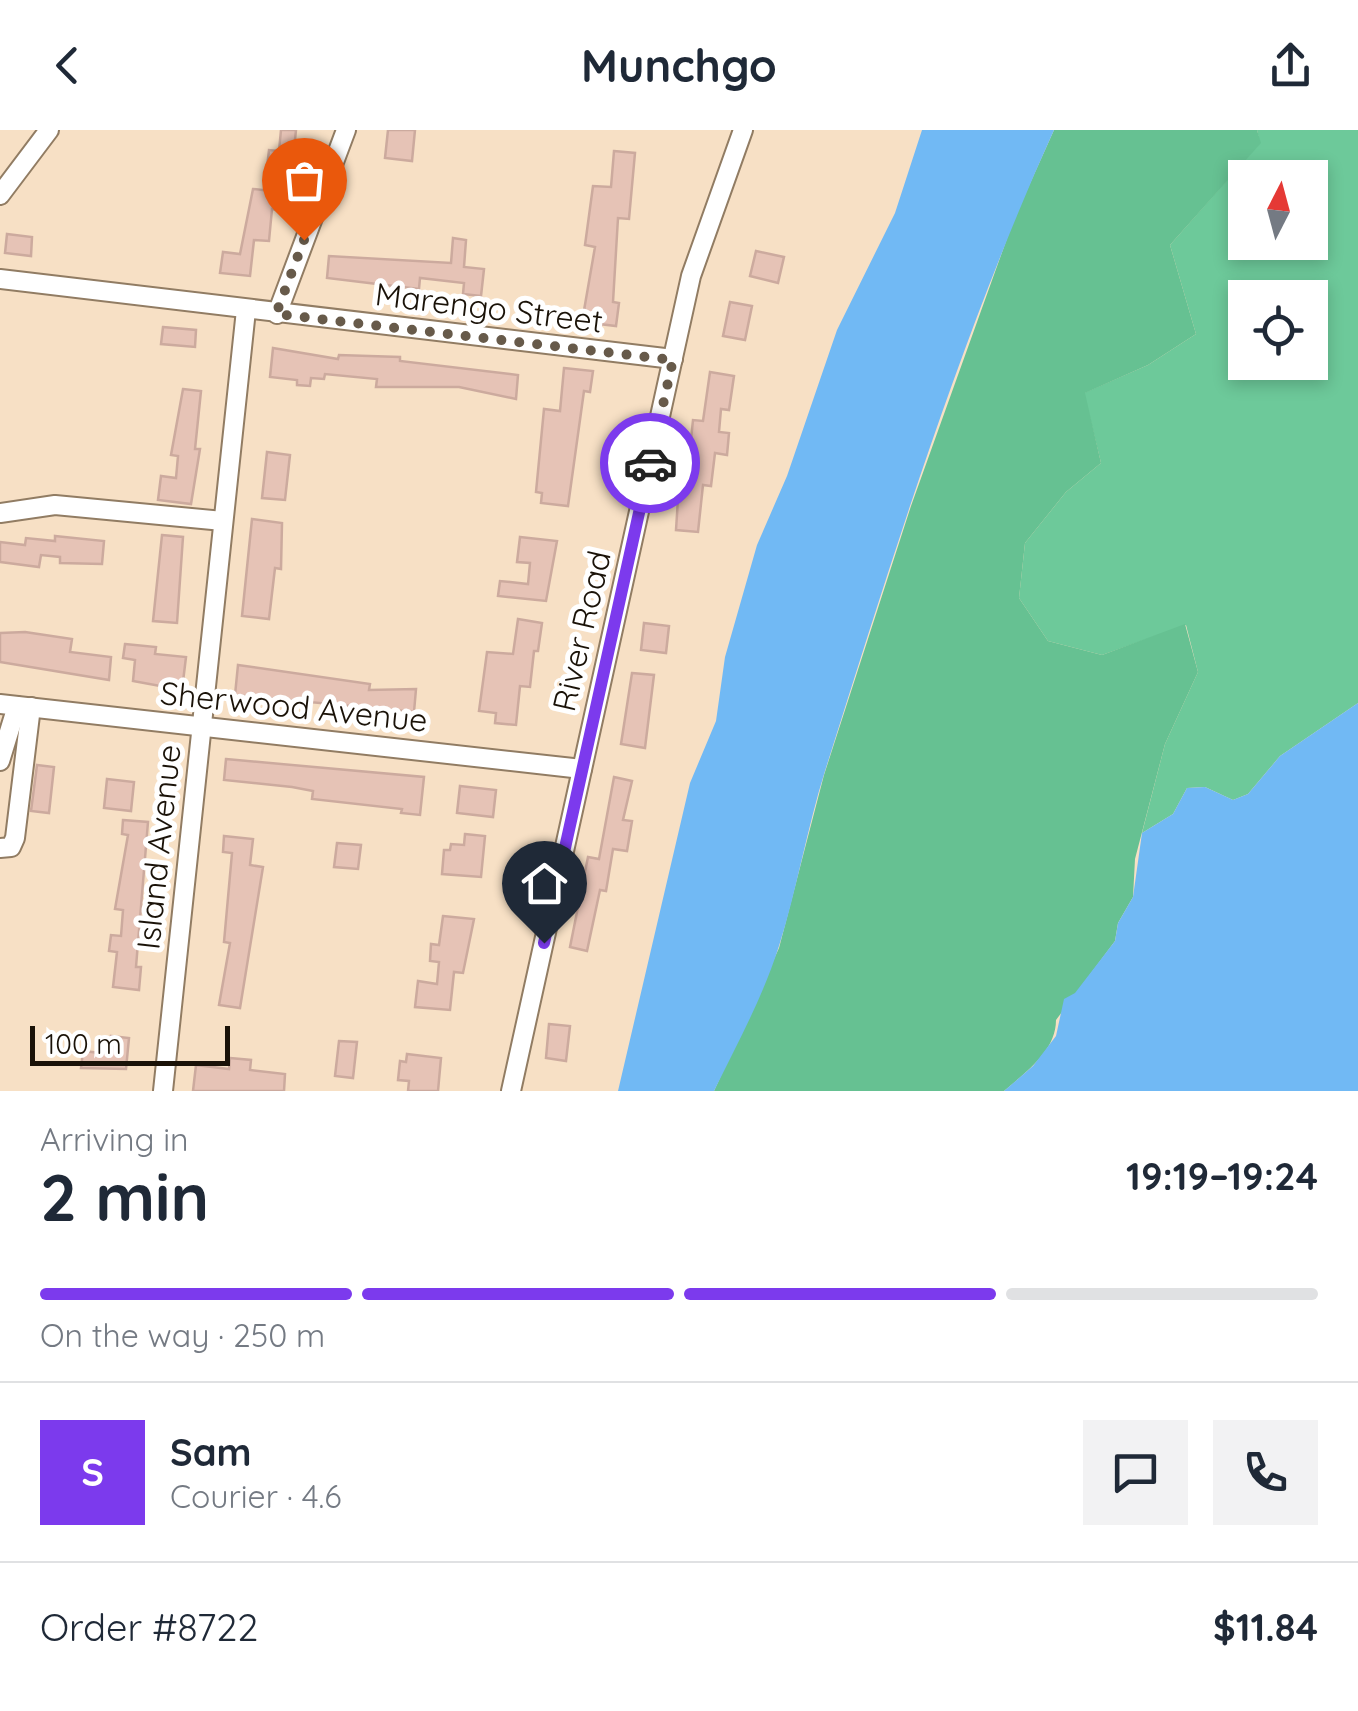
<!DOCTYPE html>
<html lang="en">
<head>
<meta charset="utf-8">
<style>
	:root { --surface:#fff; --page:#f2f2f3; --text:#1f2937; --muted:#747a83; --line:#e0e1e3; --accent:#7c3aed }
	body { margin:0; font-family:Quicksand,sans-serif; background:var(--page); color:var(--text); height:100vh; display:flex; flex-direction:column; font-size:38px; white-space:nowrap }
	* { box-sizing:border-box; margin:0 }
	p { font-size:32px; color:var(--muted) }
	.icon { flex:none; width:55px; height:55px; fill:none; stroke:currentColor; stroke-width:2; stroke-linecap:round; stroke-linejoin:round }
	.map { position:relative; height:961px; overflow:hidden }
	.side { display:flex; flex-direction:column; background:var(--surface); flex:1 }
	.side>* { flex:none }
	.needle { width:65px; rotate:6deg }
	.tools { position:absolute; left:1228px; top:30px; display:grid; gap:20px }
	.tools a { display:grid; place-items:center; width:100px; height:100px; border-radius:0px; background:var(--surface); box-shadow:0 5px 15px #0003; font-size:50px }
	.scale { position:absolute; left:30px; bottom:25px; width:200px; box-sizing:border-box; padding-left:10px; border:5px solid #1a1208; border-top:0; font-size:28px; line-height:35px; white-space:nowrap; color:#1a1208; -webkit-text-stroke:8px #fff; paint-order:stroke }
	.pin { position:absolute; display:grid; place-items:center; width:85px; height:85px; color:#fff; margin:-102px -42px; border-radius:50% 50% 50% 0; rotate:-45deg; box-shadow:0 0 10px #0007 }
	.pin .icon { rotate:45deg }
	.courier { position:absolute; display:grid; place-items:center; width:100px; height:100px; margin:-50px; border:8px solid #7c3aed; border-radius:50%; background:#fff; color:#222; box-shadow:0 2px 12px #0007 }
	.summary em { font-style:normal; font-weight:700 }
	.summary div { display:flex; flex-direction:column-reverse }
	.summary { display:flex; align-items:center; justify-content:space-between; height:170px; padding:0 40px }
	h1 { font-size:65px; font-weight:700; line-height:75px }
	.bar { display:grid; grid-template-columns:repeat(4,1fr); gap:15px 10px; align-content:center; height:120px; padding:0 40px }
	.bar i { height:12px; border-radius:8px; background:var(--line) }
	.bar .active { background:var(--accent) }
	.bar p { grid-column:span 4 }
	.line { display:flex; align-items:center; gap:25px; padding:0 40px; border-top:2px solid var(--line) }
	.line div { flex:1 }
	.round { display:grid; place-items:center; flex:none; width:105px; height:105px; border-radius:0px; background:var(--page) }
	header { display:flex; justify-content:space-between; align-items:center; height:130px; padding:0 40px; background:var(--surface); font-size:45px; font-weight:700 }
	.map>svg:first-child { display:block }
	.green { fill:#6dc99a; fill-rule:evenodd }
	.forest { fill:#66c192 }
	.water { fill:#71b9f4 }
	.building { fill:#e6c3b6; stroke:#ccaa9e; stroke-width:2.5 }
	.lines { fill:none; stroke-linecap:round; stroke-linejoin:round }
	.minor-casing { stroke:#917c63; stroke-width:22 }
	.minor { stroke:#fff; stroke-width:18 }
	.done { stroke:#675a4a; stroke-width:10; stroke-dasharray:0 18 }
	.route { stroke:#7c3aed; stroke-width:12 }
	.labels { text-anchor:middle; stroke-width:10; stroke-linejoin:round; paint-order:stroke }
	.street-label { font-size:32px; fill:#1a1208; stroke:#fff }
</style>
</head>
<body>
<header><svg class="icon" aria-label="back" viewBox="0 0 24 24"><path d="M15 5l-7 7 7 7"/></svg>Munchgo<svg class="icon" aria-label="share" viewBox="0 0 24 24"><path d="M12 15V3M7 8l5-5 5 5M5 13v7h14v-7"/></svg></header>
<div class="map">
<svg width="1358" height="961" viewBox="0 0 1358 961">
	<rect width="100%" height="100%" fill="#f7e0c5"/>
	<path class="green" d="M1257 0H1358V573L1280 626 1248 664 1233 670 1205 657 1187 658 1173 684 1142 703 1165 614 1198 542 1186 495 1102 525 1048 511 1019 468 1025 413 1066 362 1101 333 1084 263 1148 235 1196 204 1170 115 1260 13ZM1245 48H1310V112H1245ZM1245 168H1310V232H1245Z"/>
	<path class="forest" d="M1054 0H1257L1261 13 1170 115 1196 204 1148 235 1085 263 1101 333 1066 362 1025 413 1019 468 1048 511 1102 525 1185 494 1198 542 1165 614 1135 729 1133 767 1118 793 1115 811 1056 890C1056 921 1026 942 1004 961H714L779 818 824 645 911 376 1014 89Z"/>
	<g class="water">
		<path d="M922 0H1054C961 206 893 425 825 641 807 698 797 759 779 816 763 867 737 914 714 961H618L690 653 716 591 725 527 757 415 787 346 837 200 895 83Z"/>
		<path d="M1358 573V961H1004L1033 936 1056 906 1064 869 1075 863 1115 811 1118 793 1133 767 1142 703 1173 684 1187 658 1205 657 1233 670 1248 664 1280 626Z"/>
	</g>
	<g class="building">
		<path d="M281 0H296L292 39 267 37 269 20 279 21Z"/>
		<path d="M388 0H415L412 31 385 28Z"/>
		<path d="M614 21 635 23 629 89 618 88 613 172 619 173 616 196 582 192 595 117 585 115 593 56 611 57Z"/>
		<path d="M253 59 280 62 278 80 272 79 269 111 254 110 250 146 220 143 223 122 240 124Z"/>
		<path d="M7 104 32 107 31 126 5 123Z"/>
		<path d="M453 108 466 110 464 137 484 139 481 166 463 164 464 153 420 148 419 159 327 148 329 126 451 133Z"/>
		<path d="M756 121 784 127 778 153 750 146Z"/>
		<path d="M730 172 752 176 745 210 723 206Z"/>
		<path d="M163 197 196 200 195 217 161 214Z"/>
		<path d="M273 218 338 229 339 225 400 227V231L518 245 516 269 459 257H376L377 249 325 244 324 249 311 248 310 256 297 255V250L270 247Z"/>
		<path d="M564 238 593 241 590 262 584 261 568 376 541 373 542 363 536 362 544 279 560 281Z"/>
		<path d="M710 242 734 246 729 280 721 279 719 302 729 303 727 325 715 323 711 356 703 355 698 402 676 400 680 338 688 339 693 290 703 291Z"/>
		<path d="M183 259 201 261 195 319H200L191 374 158 370 161 346 176 348 178 326 171 325Z"/>
		<path d="M267 322 290 325 285 370 262 368Z"/>
		<path d="M252 389 282 393 281 439 275 438 269 489 242 486Z"/>
		<path d="M162 405 183 407 177 493 153 491Z"/>
		<path d="M55 406 104 411 102 434 60 433V427L41 425 39 437 0 432V412L25 415 26 408 55 411Z"/>
		<path d="M520 407 557 411 546 471 498 466 500 451 528 454 530 433 517 432Z"/>
		<path d="M518 489 542 493 538 521H534L530 557 520 556 516 595 495 593 496 583 479 581 487 522 513 524Z"/>
		<path d="M644 493 669 496 666 523 641 520Z"/>
		<path d="M25 502 72 509 70 522 111 527 109 550 0 532V503Z"/>
		<path d="M125 514 156 517 155 524 186 527 182 560 133 551 135 530 123 528Z"/>
		<path d="M238 535 370 554 369 560 416 559 414 582 235 565Z"/>
		<path d="M632 543 654 545 645 618 621 614Z"/>
		<path d="M226 629 424 647 420 685 401 683 402 679 312 669 313 661 292 657 224 650Z"/>
		<path d="M37 635 54 637 49 683 31 681Z"/>
		<path d="M614 647 632 651 623 690 632 691 627 721 613 719 606 761 600 760 587 821 570 817 588 727 599 729Z"/>
		<path d="M107 649 134 652 131 681 104 678Z"/>
		<path d="M460 656 496 660 493 687 457 683Z"/>
		<path d="M123 690 148 692 136 837H141L139 860 113 857 117 822 109 821 111 805 121 806 123 780 115 779 128 705 122 704Z"/>
		<path d="M465 704 485 706 481 747 442 744 444 720H450L451 714 464 715Z"/>
		<path d="M224 706 253 709 250 735 263 737 240 878 219 875 230 813 224 812 232 723 223 722Z"/>
		<path d="M337 713 361 715 358 739 334 737Z"/>
		<path d="M443 786 474 789 463 843 454 842 450 880 415 877 418 851 437 854 439 832 430 831 431 814 439 815Z"/>
		<path d="M549 894 570 896 566 931 546 928Z"/>
		<path d="M111 906 129 908 126 939 81 938 83 921 109 924Z"/>
		<path d="M339 911 357 912 353 948 335 946Z"/>
		<path d="M407 924 441 928 438 961H408L409 951 398 950 400 931 406 932Z"/>
		<path d="M230 928 251 930 250 940 285 944 284 961H193L196 935 229 939Z"/>
	</g>
	<g class="lines">
		<g class="minor-casing">
			<g id="minor">
				<path d="M0 65 49 0"/>
				<path d="M0 149 673 229"/>
				<path d="M277 184 346 0"/>
				<path d="M0 383 55 375 223 391"/>
				<path d="M0 574 582 639"/>
				<path d="M0 631 17 576"/>
				<path d="M0 718 11 717 15 708 31 577"/>
				<path d="M163 961 246 180"/>
				<path d="M511 961 691 146 743 0"/>
			</g>
		</g>
		<use href="#minor" class="minor"/>
	</g>
	<g class="lines">
		<path class="done" d="M304 110 276 184 673 230 650 333"/>
		<path class="route" d="M544 813 650 333"/>
	</g>
	<g class="labels">
		<g class="street-label">
			<text transform="translate(489 178) rotate(7)" y="11">Marengo Street</text>
			<text transform="translate(582 501) rotate(-77)" y="11">River Road</text>
			<text transform="translate(294 577) rotate(6)" y="11">Sherwood Avenue</text>
			<text transform="translate(159 717) rotate(-84)" y="11">Island Avenue</text>
		</g>
	</g>
</svg>
<div class="tools">
<a><svg class="needle" viewBox="-14 -14 28 28"><path d="M0-13l5 13h-10z" fill="#e53935"/><path d="M0 13l5-13h-10z" fill="#747a83"/></svg></a>
<a><svg class="icon" aria-label="locate" viewBox="0 0 24 24"><circle cx="12" cy="12" r="6"/><path d="M12 2v4M12 18v4M2 12h4M18 12h4"/></svg></a>
</div>
<div class="scale">100 m</div>
<div class="pin" style="left:304px;top:110px;background:#ea580c"><svg class="icon" aria-label="bag" viewBox="0 0 24 24"><path d="M5 8h14l-1 12H6zM9 8a3 3 0 0 1 6 0"/></svg></div>
<div class="pin" style="left:544px;top:813px;background:#1f2937"><svg class="icon" aria-label="home" viewBox="0 0 24 24"><path d="M3 11l9-7 9 7M6 9v11h12V9"/></svg></div>
<div class="courier" style="left:650px;top:333px"><svg class="icon" aria-label="car" viewBox="0 0 24 24"><path d="M5 17H2v-5l4-1 3-4h7l3 4 3 1v5h-3M9 17h6M6 11h13"/><circle cx="7" cy="17" r="2"/><circle cx="17" cy="17" r="2"/></svg></div>
</div>
<section class="side">
<div class="summary"><div><h1>2 min</h1><p>Arriving in</p></div><em>19:19–19:24</em></div>
<div class="bar"><i class="active"></i><i class="active"></i><i class="active"></i><i></i><p>On the way · 250 m</p></div>
<div class="line" style="height:180px"><b class="round" style="background:var(--accent);color:#fff">S</b><div><b>Sam</b><p>Courier · 4.6</p></div><a class="round"><svg class="icon" aria-label="chat" viewBox="0 0 24 24"><path d="M4 5h16v11H9l-5 4z"/></svg></a><a class="round"><svg class="icon" aria-label="phone" viewBox="0 0 24 24"><path d="M5 4h4l2 5-3 2q2 4 5 5l2-3 5 2v4C11 20 4 13 5 4z"/></svg></a></div>
<div class="line" style="height:130px"><div>Order #8722</div><b>$11.84</b></div>
</section>
</body>
</html>
